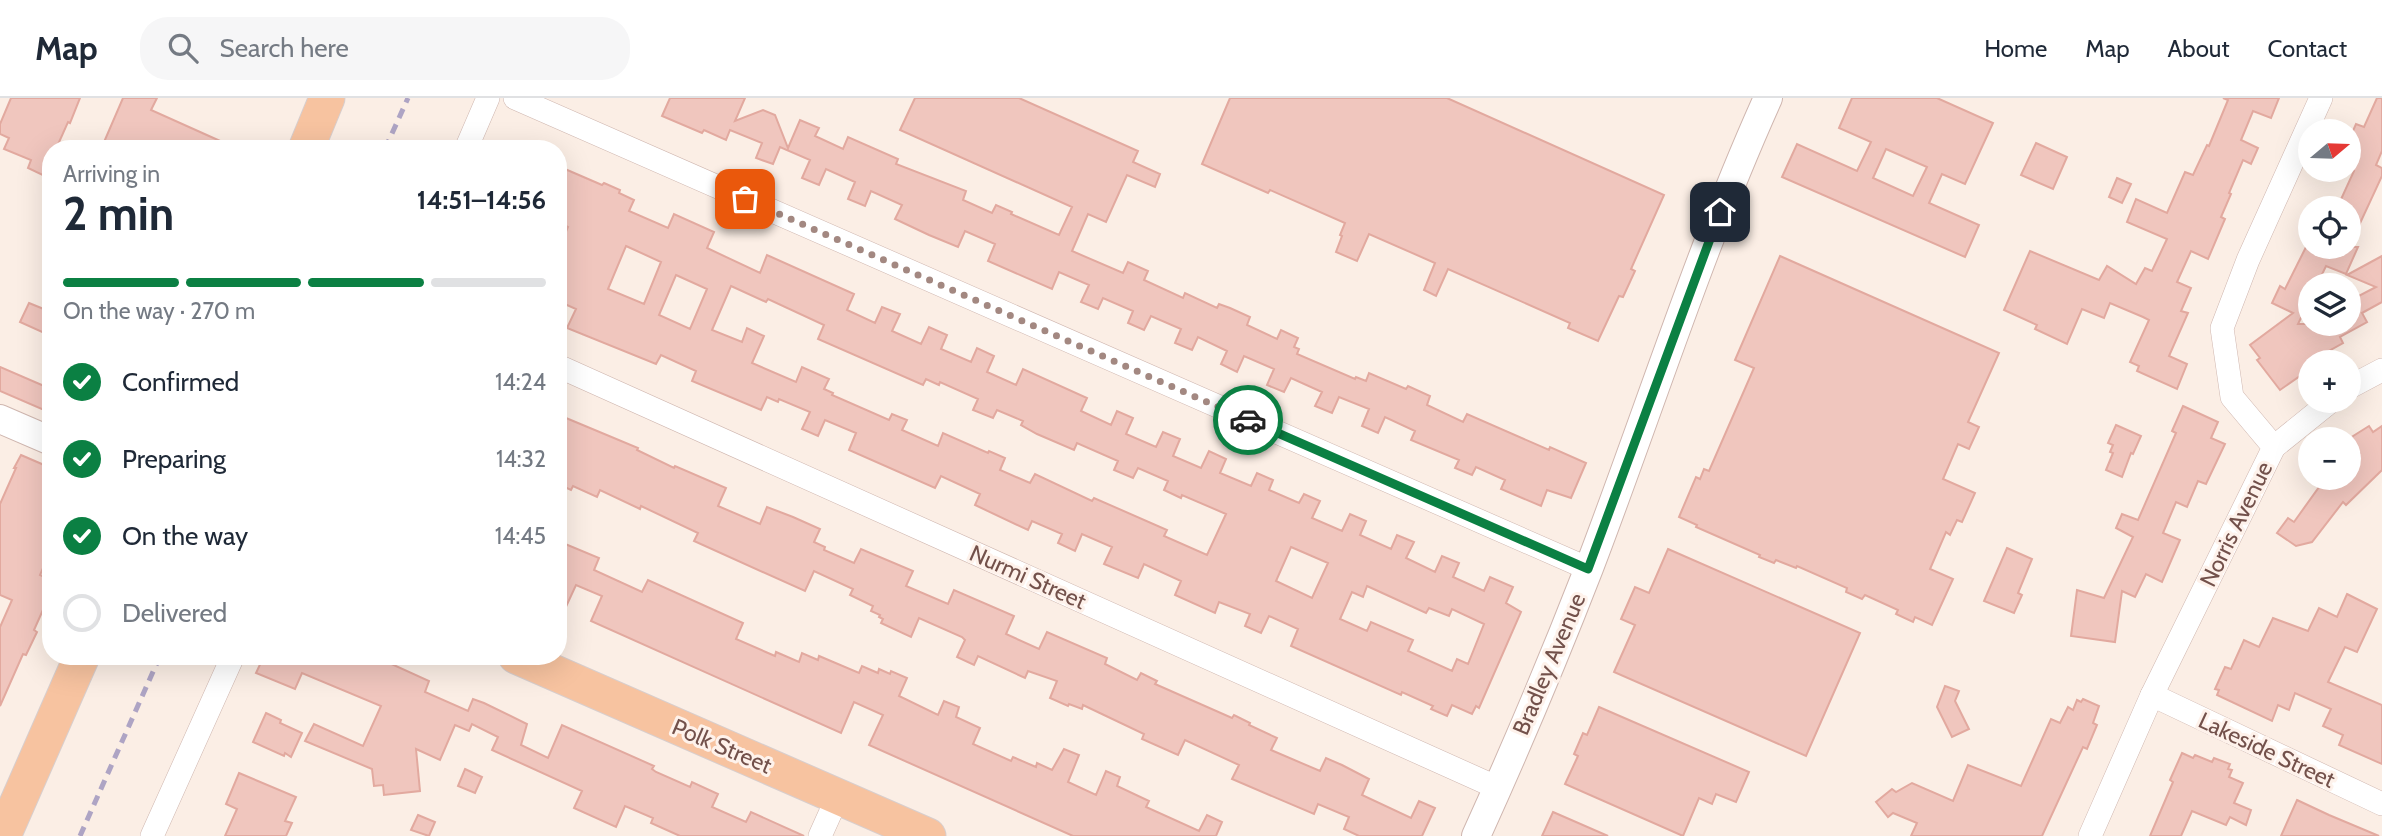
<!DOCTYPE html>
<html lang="en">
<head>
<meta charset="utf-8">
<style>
	:root { --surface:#fff; --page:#f6f6f7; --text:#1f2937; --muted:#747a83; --line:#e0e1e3; --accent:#0b8043 }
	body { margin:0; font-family:Cabin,sans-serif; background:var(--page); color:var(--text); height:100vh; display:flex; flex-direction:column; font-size:26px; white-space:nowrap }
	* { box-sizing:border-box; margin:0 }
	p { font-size:23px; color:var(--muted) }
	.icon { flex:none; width:38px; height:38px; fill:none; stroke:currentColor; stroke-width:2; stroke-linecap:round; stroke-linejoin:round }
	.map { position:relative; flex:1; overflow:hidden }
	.drawer { position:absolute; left:42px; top:42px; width:525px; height:525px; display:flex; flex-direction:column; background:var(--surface); border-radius:28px; box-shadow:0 7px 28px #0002 }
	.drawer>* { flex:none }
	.needle { width:46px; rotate:71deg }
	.tools { position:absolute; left:2298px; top:21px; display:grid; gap:14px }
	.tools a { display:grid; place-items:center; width:63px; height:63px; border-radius:50%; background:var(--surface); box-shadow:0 7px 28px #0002; font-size:35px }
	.pin { position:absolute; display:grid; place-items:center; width:60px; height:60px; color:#fff; margin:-30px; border-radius:14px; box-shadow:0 4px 10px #0006 }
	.courier { position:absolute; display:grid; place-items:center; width:70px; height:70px; margin:-35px; border:5px solid #0b8043; border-radius:50%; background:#fff; color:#222; box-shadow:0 2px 9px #0007 }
	.summary em { font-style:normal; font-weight:700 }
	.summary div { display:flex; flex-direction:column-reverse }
	.summary { display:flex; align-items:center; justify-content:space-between; height:119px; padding:0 21px }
	h1 { font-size:46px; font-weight:700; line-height:52px }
	.bar { display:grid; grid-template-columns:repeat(4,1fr); gap:10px 7px; align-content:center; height:84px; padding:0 21px }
	.bar i { height:9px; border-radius:5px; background:var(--line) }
	.bar .selected { background:var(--accent) }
	.bar p { grid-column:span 4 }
	ol { padding:0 21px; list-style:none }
	li { display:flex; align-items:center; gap:21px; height:77px }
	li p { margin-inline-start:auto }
	li .icon { padding:7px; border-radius:50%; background:var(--accent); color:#fff; stroke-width:4 }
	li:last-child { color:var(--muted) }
	li i { width:38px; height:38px; border:4px solid var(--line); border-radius:50% }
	header { display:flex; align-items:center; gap:42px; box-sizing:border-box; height:98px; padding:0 35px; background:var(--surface); border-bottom:2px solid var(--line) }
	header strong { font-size:33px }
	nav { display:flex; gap:38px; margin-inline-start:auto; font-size:24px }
	.search { width:490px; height:63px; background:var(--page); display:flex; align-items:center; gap:18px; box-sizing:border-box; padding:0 24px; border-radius:28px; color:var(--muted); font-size:26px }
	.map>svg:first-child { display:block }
	.building { fill:#f0c6be; stroke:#e2a99f; stroke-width:2; fill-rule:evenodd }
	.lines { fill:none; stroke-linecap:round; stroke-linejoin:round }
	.minor-casing { stroke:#cfb6af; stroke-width:24 }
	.tertiary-casing { stroke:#cfb6af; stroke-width:30 }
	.primary-casing { stroke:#d8cecd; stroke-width:37 }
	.minor { stroke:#fff; stroke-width:23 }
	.tertiary { stroke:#fff; stroke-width:28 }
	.primary { stroke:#f7c3a0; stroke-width:35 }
	.rail { stroke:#aea4c4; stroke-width:5; stroke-dasharray:10 7; stroke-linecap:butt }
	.done { stroke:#a38881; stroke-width:7; stroke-dasharray:0 12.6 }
	.route { stroke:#0b8043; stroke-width:9 }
	.labels { text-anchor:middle; stroke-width:6; stroke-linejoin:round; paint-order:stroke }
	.street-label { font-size:23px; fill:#73514b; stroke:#fef2eb }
</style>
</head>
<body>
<header>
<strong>Map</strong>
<div class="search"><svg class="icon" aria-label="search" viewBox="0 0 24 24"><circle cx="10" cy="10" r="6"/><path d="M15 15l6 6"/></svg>Search here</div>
<nav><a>Home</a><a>Map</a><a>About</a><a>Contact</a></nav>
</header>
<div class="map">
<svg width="2382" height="738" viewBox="0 0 2382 738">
	<rect width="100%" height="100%" fill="#fbeee5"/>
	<g class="building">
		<path d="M11 0H80L70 25 68 24 56 51H51V81L28 70 31 62 4 51 9 40 0 36V26Z"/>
		<path d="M123 0H157L151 12 238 51H101Z"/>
		<path d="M670 0H745L735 23 763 12 775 17 788 50 800 22 819 30 815 38 843 51 848 39 898 61 896 66 966 93 963 102 992 115 996 107 1012 114 1011 116 1059 137 1072 109 900 32 915 0H1019L1138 53 1133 64 1160 76 1155 89 1127 77 1106 124 1088 116 1072 153 1123 175 1128 164 1148 173 1144 182 1183 200 1185 195 1217 210 1219 206 1230 210 1250 219 1247 227 1277 241 1281 232 1298 240 1294 249 1299 251 1297 256 1355 281 1356 279 1366 283 1369 275 1406 291 1408 288 1430 298 1427 307 1463 324 1467 316 1549 352 1550 349 1586 365 1571 400 1547 392 1541 408 1501 391 1505 382 1476 369 1472 377 1455 370 1459 362 1411 342 1415 333 1385 319 1378 335 1362 328 1369 311 1339 299 1332 315 1315 308 1322 294 1291 280 1284 294 1267 287 1274 271 1244 258 1237 274 1221 266 1227 253 1198 239 1192 252 1175 245 1181 231 1151 218 1144 232 1128 225 1133 213 1103 200 1098 211 1081 204 1089 187 1059 174 1052 191 988 163 995 146 965 133 958 149 929 137 895 121 902 107 871 93 865 108 848 101 855 84 826 71 819 87 802 80 810 62 780 49 773 66 756 60 762 45 730 32 726 42 704 32 702 35 662 18Z"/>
		<path d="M1230 0H1447L1664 97 1631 171 1635 173 1623 199 1619 198 1598 243 1568 230 1570 225 1448 171 1436 198 1424 192 1435 165 1369 136 1357 163 1336 154 1342 138 1340 137 1345 125 1270 92 1268 95 1202 66Z"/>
		<path d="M1852 0H1937L1993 25 1965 86 1942 76 1929 105 1979 127 1965 159 1782 79 1797 46 1857 73 1871 44 1839 30ZM1886 51 1927 69 1913 98 1873 80Z"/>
		<path d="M2223 0H2279L2271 20 2253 13 2241 42 2258 50 2251 66 2243 62 2229 95 2231 96 2221 119 2225 121 2208 161 2191 153 2177 184 2191 190 2181 213 2188 215 2169 258 2187 266 2177 291 2137 273 2139 268 2130 264 2149 222 2143 219 2110 205 2104 220 2082 211 2067 246 2035 231 2037 227 2004 212 2030 153 2099 182 2107 168 2136 186 2145 170 2152 173 2167 141 2127 124 2136 101 2167 115 2185 74 2193 77 2207 47 2209 48 2228 2Z"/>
		<path d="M2377 0H2382V53L2376 67 2382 70V78L2349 149H2358L2346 176 2326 168 2317 187H2310V201L2298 226H2348V189L2355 200 2376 189 2347 177 2382 158V204L2362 215 2367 224 2340 239 2343 245 2318 259V264H2310V271L2280 292 2257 262 2260 260 2250 247 2293 215 2272 205 2280 188 2285 191 2306 149H2348V110H2337L2354 73 2348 70V44L2356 26 2364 29Z"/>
		<path d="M2036 45 2067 59 2053 91 2021 77Z"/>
		<path d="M558 68 602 87 604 85 620 92 619 95 634 102 629 113 668 130 674 116 714 134 707 150 760 175 767 157 854 196 847 212 875 225 882 209 900 216 892 233 921 246 929 229 947 237 941 251 971 264 977 250 994 258 987 274 1016 287 1023 271 1087 300 1081 313 1111 327 1117 313 1133 320 1126 336 1156 349 1163 334 1180 341 1173 358 1201 370 1209 353 1226 361 1220 375 1251 388 1257 375 1273 382 1269 392 1299 405 1304 396 1320 403 1312 420 1342 433 1350 416 1366 423 1360 437 1391 451 1397 437 1414 444 1406 460 1435 474 1442 458 1459 465 1453 479 1484 493 1490 479 1513 489 1506 505 1521 514 1479 610 1476 608 1472 616 1452 607 1447 618 1431 611 1433 608 1402 594 1401 597 1291 548 1298 531 1269 518 1261 535 1245 528 1250 516 1219 504 1215 515 1175 497 1181 483 1144 466 1138 480 1104 466 1112 449 1082 436 1075 453 1058 445 1062 436 1032 423 1028 432 975 407 980 396 941 378 935 390 849 352 856 335 825 322 818 338 802 331 810 314 779 301 778 304 767 299 761 312 692 283 696 273 661 257 656 266 567 230 576 211 558 203V152L568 129 558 124ZM626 148 661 164 644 206 608 191ZM676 177 707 191 690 231 659 217ZM731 188 766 204 768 201 824 227 818 241 923 287 926 281 939 287 940 284 978 301 973 312 993 320 997 312 1023 323 1021 327 1037 336 1074 352 1077 345 1118 363 1114 372 1133 380 1138 370 1168 383 1164 392 1181 400 1182 397 1226 416 1207 457 1164 438 1167 432 1094 400 1092 403 1035 376 1030 385 1000 372 1005 360 989 353 988 355 943 335 938 348 902 332 907 322 892 316 889 322 832 297 833 295 824 291 829 281 802 269 796 284 752 265 764 238 747 230 742 244 712 232ZM1291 449 1328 465 1312 500 1276 483ZM1367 488 1426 515 1429 510 1449 518 1452 511 1484 526 1468 566 1457 561 1452 573 1408 553 1413 542 1371 524 1367 533 1340 521 1352 494 1363 499Z"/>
		<path d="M2117 80 2131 86 2122 105 2109 99Z"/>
		<path d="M1780 158 1999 255 1968 324 1979 329 1969 351 1958 346 1943 381 1975 395 1962 424 1957 422 1950 437 1946 434 1930 471 1953 481 1932 527 1915 519 1913 524 1896 516 1898 512 1865 497 1862 501 1846 494 1847 490 1797 468 1796 470 1776 462 1774 465 1759 459 1760 457 1696 429 1697 427 1679 419 1696 379 1700 381 1704 371 1709 373 1754 270 1735 262Z"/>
		<path d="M29 205 51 214V238L20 224Z"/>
		<path d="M0 269 51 291V315L0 293Z"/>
		<path d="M2183 308 2218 324 2211 340 2225 346 2206 386 2198 383 2187 409 2176 404 2163 435 2180 442 2162 484 2146 476 2135 499 2122 493 2115 544 2071 538 2077 492 2104 500 2133 439 2116 430 2122 416 2138 422 2176 335 2172 333Z"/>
		<path d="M566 320 638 350 637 352 674 370 675 368 726 390 718 408 760 426 767 409 793 419 820 431 814 444 825 449 824 452 854 465 861 451 913 473 906 488 948 506 954 492 1014 518 1006 536 1039 551 1047 534 1107 560 1105 566 1137 582 1141 575 1157 583 1155 586 1232 620 1234 617 1250 625 1249 627 1277 640 1271 652 1320 673 1326 660 1342 667 1369 681 1362 697 1411 720 1419 703 1435 710 1422 738H1359L1344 731 1349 719 1318 706 1314 716 1232 681 1239 667 1185 642 1178 657 1142 641 1144 636 1083 607 1082 611 1069 606 1068 608 1050 600 1057 583 1028 573 1025 580 978 558 974 567 957 559 965 542 962 539 919 520 911 539 881 525 883 521 879 519 880 517 871 513 873 508 850 497 853 491 814 473 805 493 694 443 698 435 641 408 640 411 600 392 597 399 573 388 571 392 558 386V338Z"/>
		<path d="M2116 327 2141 338 2133 356 2131 355 2122 379 2106 372 2113 355 2110 354 2113 347 2108 345Z"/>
		<path d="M2369 328 2373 334 2382 328V372L2346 407 2343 404 2312 444 2296 448 2277 435 2288 420 2294 424 2319 389 2310 380H2348V366L2360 355 2350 340Z"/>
		<path d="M21 357 51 370V452L40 477 51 482V494L34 532 37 534 26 557 23 556 0 608V529L12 502 0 497V406L16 370H14Z"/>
		<path d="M558 443 599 460 594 472 642 494 648 482 743 525 736 541 775 558 776 554 799 564 802 555 818 562 819 558 859 575 862 568 878 575 879 571 890 576 891 573 907 580 899 598 938 617 944 603 959 609 956 619 980 630 973 646 1011 663 1013 659 1036 669 1037 665 1052 672 1064 651 1079 657 1068 684 1096 697 1106 673 1120 679 1117 688 1149 703 1146 709 1199 733 1207 717 1222 724 1216 738H1073L869 647 883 617 854 604 841 635 591 523 602 498 576 487 558 526Z"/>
		<path d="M2007 450 2032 461 2018 495 2022 497 2014 515 1984 503Z"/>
		<path d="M1668 451 1860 535 1806 658 1614 574 1635 527 1621 521 1635 489 1649 495Z"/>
		<path d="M2347 496 2377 511 2357 554 2345 549 2328 584 2382 607V666L2339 647 2343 637 2323 628 2331 611 2295 595 2289 612 2278 607 2272 623 2217 597 2219 592 2215 591 2225 569 2231 571 2244 542 2259 549 2273 520 2308 533 2319 510 2337 519Z"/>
		<path d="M264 558H374L429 583 425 594 468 613 473 601 484 605 527 626 521 647 548 660 562 627 654 668 652 671 656 674 690 689 692 684 718 696 712 709 746 724 751 714 804 738H680L651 725 653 720 625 708 616 729 574 710 582 693 492 652 498 639 472 626 469 633 455 627 440 662 416 651 420 693 384 697 383 687 374 688 372 671 305 643 314 626 363 648 381 608 302 575 295 591 256 575Z"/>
		<path d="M1945 588 1959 593 1955 603 1969 631 1952 639 1937 609Z"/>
		<path d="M2083 601 2099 608 2093 625 2097 627 2087 651 2083 649 2042 738H1911L1917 725 1893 715 1888 719 1876 704 1892 691 1896 694 1912 685 1953 703 1968 667 2021 688 2051 621 2060 625 2068 609 2073 612 2077 602 2081 604Z"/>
		<path d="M1599 609 1749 674 1736 704 1716 696 1712 706 1699 700 1683 738 1565 686 1578 658 1574 656 1583 635 1587 637Z"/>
		<path d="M266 615 281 622 280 625 302 635 291 659 285 655 284 658 253 644Z"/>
		<path d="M2182 655 2193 660 2195 657 2212 664 2214 660 2230 666 2228 671 2232 672 2229 679 2243 685 2234 705 2251 712 2246 727 2230 719 2226 727 2192 713 2181 738H2150L2173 684 2170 682Z"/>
		<path d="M465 671 482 679 475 695 458 688Z"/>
		<path d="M239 675 296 699 285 723 292 725 286 738H225L237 711 226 706Z"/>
		<path d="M2297 702 2329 717 2379 738H2281Z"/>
		<path d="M1553 714 1608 738H1542Z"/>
		<path d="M418 717 435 724 429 738 411 732Z"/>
	</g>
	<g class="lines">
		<g class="minor-casing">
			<g id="minor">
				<path d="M515 0 1589 471"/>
				<path d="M466 51 488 0"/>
				<path d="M558 268 1498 690"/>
				<path d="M2348 290 2382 272"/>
				<path d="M2274 349 2331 303"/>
				<path d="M2152 597 2382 706"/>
				<path d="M152 738 233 558"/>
				<path d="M820 738 838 698"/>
				<path d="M2090 738 2152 597 2274 349 2232 299 2222 230 2248 162 2321 0"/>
			</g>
		</g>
		<g class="tertiary-casing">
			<g id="tertiary">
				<path d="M0 321 51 343"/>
				<path d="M1476 738C1516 650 1554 560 1589 470 1649 313 1699 153 1768 0"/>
			</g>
		</g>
		<g class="primary-casing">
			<g id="primary">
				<path d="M306 51 327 0"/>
				<path d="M516 558 928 738"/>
				<path d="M3 738 82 558"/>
			</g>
		</g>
		<use href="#minor" class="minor"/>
		<use href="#tertiary" class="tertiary"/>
		<use href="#primary" class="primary"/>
		<g class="rail">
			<path d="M385 51 408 0"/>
			<path d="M80 738 160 558"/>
		</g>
	</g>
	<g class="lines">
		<path class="done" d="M745 101 1248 322"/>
		<path class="route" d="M1248 322 1588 471 1720 114"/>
	</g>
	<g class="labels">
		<g class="street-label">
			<text transform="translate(2236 426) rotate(-64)" y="8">Norris Avenue</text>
			<text transform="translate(1028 479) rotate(24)" y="8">Nurmi Street</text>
			<text transform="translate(1549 566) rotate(-67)" y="8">Bradley Avenue</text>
			<text transform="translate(722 648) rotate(23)" y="8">Polk Street</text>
			<text transform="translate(2267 652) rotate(25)" y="8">Lakeside Street</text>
		</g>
	</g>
</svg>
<div class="tools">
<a><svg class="needle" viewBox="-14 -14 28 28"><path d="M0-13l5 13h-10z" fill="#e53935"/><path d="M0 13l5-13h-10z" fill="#747a83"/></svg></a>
<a><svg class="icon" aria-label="locate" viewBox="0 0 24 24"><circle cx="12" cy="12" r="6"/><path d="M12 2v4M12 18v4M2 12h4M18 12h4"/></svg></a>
<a><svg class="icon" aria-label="layers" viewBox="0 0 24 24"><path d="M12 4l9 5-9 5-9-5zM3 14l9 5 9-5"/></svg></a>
<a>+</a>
<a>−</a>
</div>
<div class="pin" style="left:745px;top:101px;background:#ea580c"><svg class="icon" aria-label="bag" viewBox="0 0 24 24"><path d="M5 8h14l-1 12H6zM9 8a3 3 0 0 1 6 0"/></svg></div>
<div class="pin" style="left:1720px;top:114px;background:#1f2937"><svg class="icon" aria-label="home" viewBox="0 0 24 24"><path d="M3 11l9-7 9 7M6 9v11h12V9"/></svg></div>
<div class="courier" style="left:1248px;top:322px"><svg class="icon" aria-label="car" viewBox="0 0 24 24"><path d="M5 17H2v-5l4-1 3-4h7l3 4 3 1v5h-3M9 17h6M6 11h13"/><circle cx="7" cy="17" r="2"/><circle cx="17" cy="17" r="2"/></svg></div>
<section class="drawer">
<div class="summary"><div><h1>2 min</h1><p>Arriving in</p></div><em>14:51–14:56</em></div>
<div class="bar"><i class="selected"></i><i class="selected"></i><i class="selected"></i><i></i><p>On the way · 270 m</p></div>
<ol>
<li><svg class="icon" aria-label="check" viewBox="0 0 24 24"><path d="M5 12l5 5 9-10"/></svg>Confirmed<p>14:24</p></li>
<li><svg class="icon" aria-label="check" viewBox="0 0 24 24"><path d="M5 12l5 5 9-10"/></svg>Preparing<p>14:32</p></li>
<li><svg class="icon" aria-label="check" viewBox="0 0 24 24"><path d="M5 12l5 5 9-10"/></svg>On the way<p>14:45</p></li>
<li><i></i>Delivered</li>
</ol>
</section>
</div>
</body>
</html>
